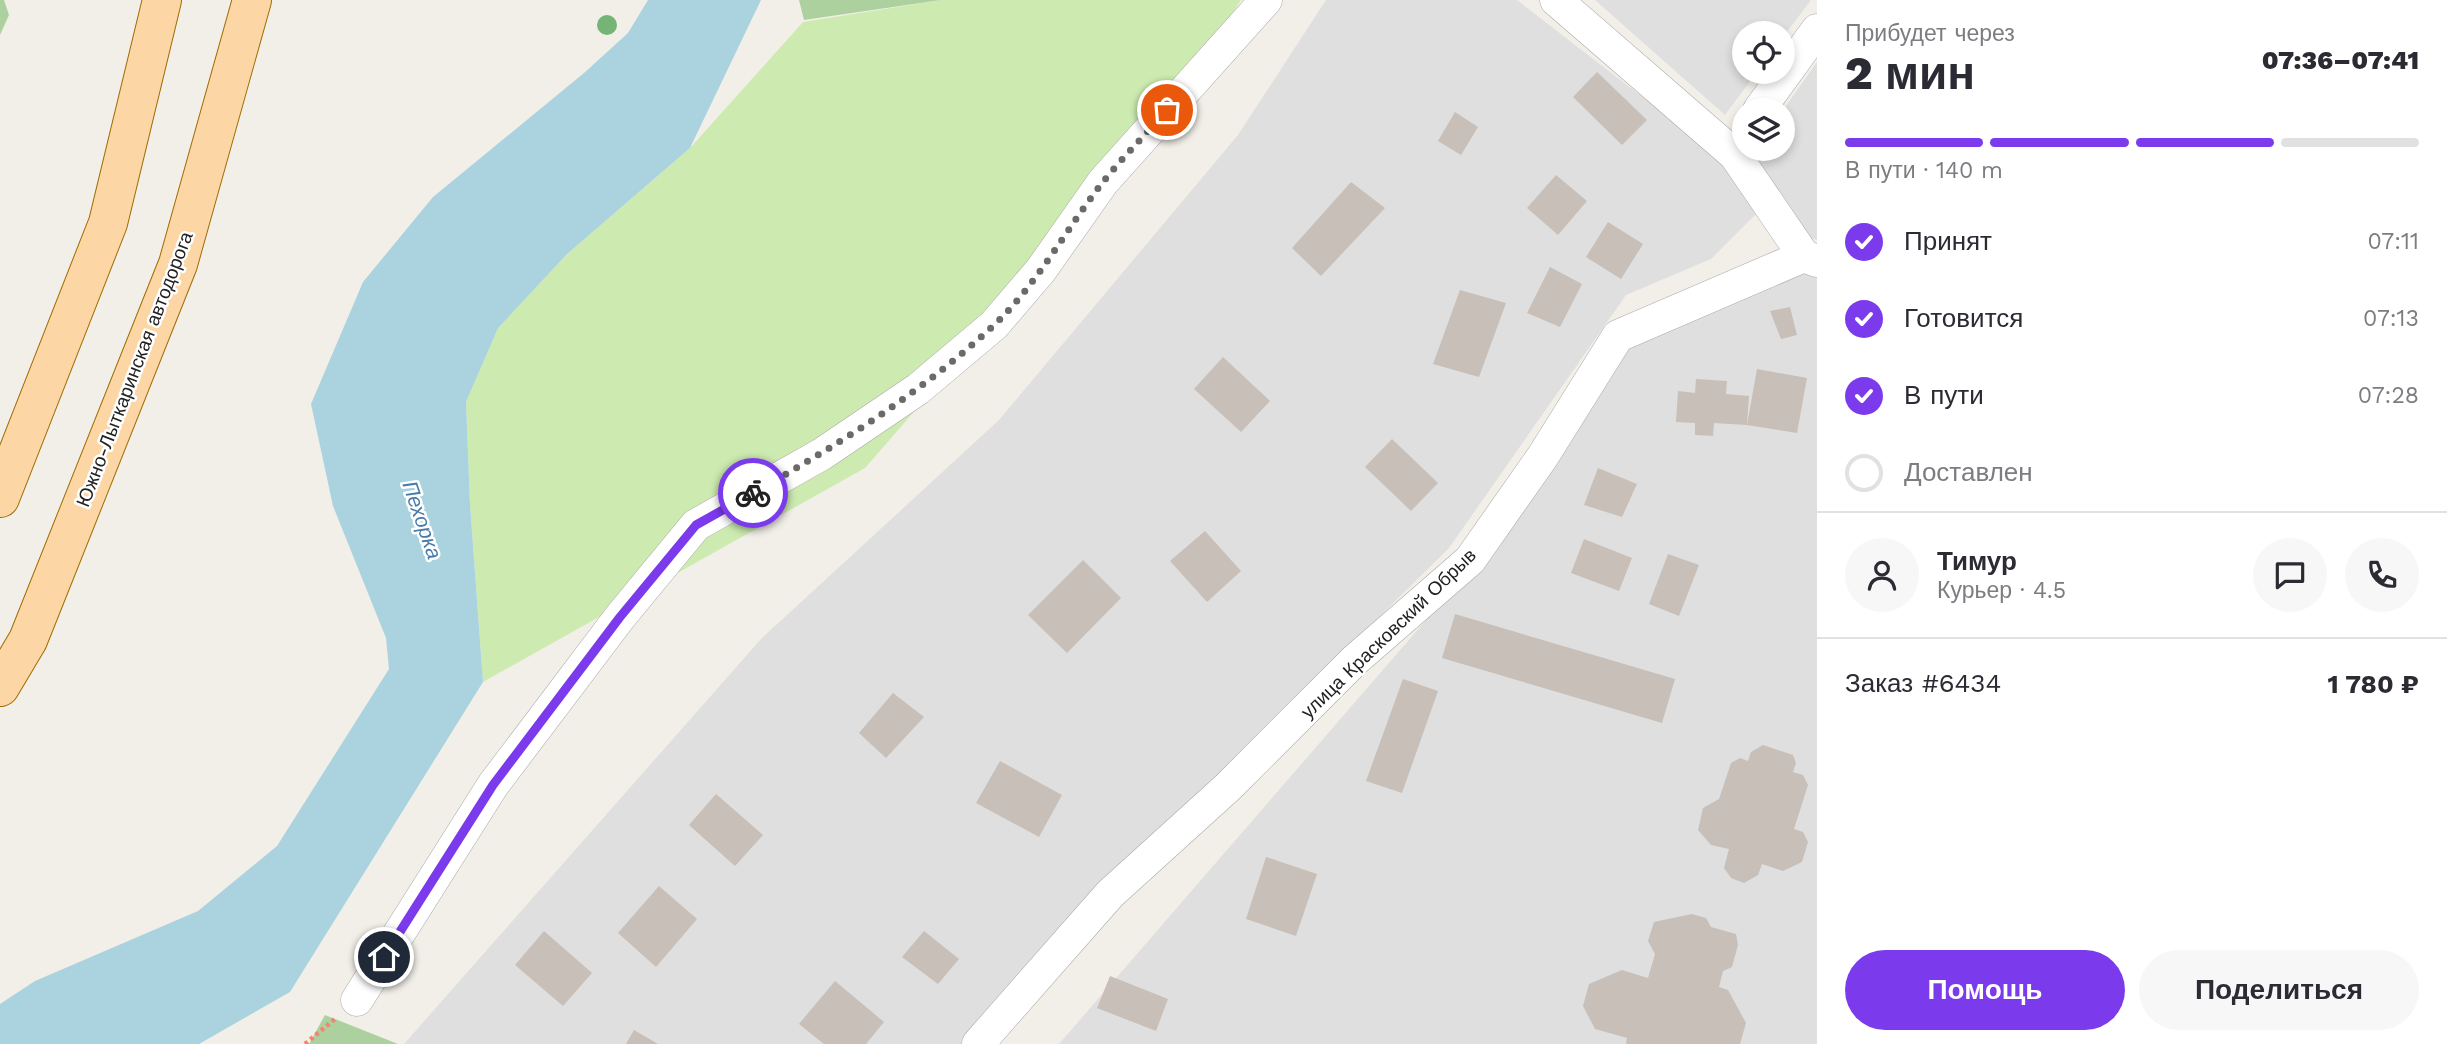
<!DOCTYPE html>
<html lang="ru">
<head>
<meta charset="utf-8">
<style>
	:root { --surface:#fff; --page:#f7f7f7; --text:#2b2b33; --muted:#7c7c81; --line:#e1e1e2; --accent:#7c3aed }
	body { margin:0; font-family:"Work Sans",sans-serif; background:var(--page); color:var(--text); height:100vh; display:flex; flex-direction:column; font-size:26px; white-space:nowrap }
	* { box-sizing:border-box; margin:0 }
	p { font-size:23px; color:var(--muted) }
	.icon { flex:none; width:38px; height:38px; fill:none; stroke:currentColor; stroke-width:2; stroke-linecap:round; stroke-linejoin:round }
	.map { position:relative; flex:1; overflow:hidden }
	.panel { display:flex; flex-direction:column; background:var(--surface); width:630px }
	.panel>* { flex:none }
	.controls { position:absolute; left:1732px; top:21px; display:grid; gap:14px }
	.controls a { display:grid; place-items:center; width:63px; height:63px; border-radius:50%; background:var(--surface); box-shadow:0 4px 10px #0003; font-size:35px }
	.pin { position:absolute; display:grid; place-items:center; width:60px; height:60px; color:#fff; margin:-30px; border:4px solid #fff; border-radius:50%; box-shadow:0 2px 7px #0007 }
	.courier { position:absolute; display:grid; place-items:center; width:70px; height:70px; margin:-35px; border:5px solid #7c3aed; border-radius:50%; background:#fff; color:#222; box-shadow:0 2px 9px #0007 }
	.head em { font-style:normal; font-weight:800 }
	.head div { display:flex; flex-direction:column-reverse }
	.head { display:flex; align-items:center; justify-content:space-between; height:119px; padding:0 28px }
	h1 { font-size:46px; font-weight:800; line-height:52px }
	.bar { display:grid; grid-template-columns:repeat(4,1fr); gap:10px 7px; align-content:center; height:84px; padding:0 28px }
	.bar i { height:9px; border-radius:5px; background:var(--line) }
	.bar .active { background:var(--accent) }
	.bar p { grid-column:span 4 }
	.line { display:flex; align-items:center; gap:18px; padding:0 28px; border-top:2px solid var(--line) }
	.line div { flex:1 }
	.round { display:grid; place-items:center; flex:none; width:74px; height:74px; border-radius:37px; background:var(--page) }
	ol { padding:0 28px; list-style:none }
	li { display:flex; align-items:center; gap:21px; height:77px }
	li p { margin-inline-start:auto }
	li .icon { padding:7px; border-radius:50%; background:var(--accent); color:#fff; stroke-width:4 }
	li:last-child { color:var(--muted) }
	li i { width:38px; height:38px; border:4px solid var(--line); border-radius:50% }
	.primary-button { display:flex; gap:14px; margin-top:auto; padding:14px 28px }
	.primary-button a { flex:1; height:80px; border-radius:42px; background:var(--accent); color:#fff; font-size:28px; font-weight:800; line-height:80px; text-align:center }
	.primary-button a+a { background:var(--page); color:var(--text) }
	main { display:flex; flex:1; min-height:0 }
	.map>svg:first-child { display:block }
	.residential { fill:#e0dfdf }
	.grass { fill:#cdebb0 }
	.forest { fill:#add19e }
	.water { fill:#aad3df }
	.building { fill:#c7bfb8 }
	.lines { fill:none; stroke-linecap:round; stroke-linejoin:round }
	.minor-casing { stroke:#a9a9a9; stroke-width:33 }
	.major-casing { stroke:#a06b00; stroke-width:40 }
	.path { stroke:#fa8072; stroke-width:4.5; stroke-dasharray:3.5 3.5; stroke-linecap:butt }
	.minor { stroke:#fff; stroke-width:32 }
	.major { stroke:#fcd6a4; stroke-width:38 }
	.tree { fill:#74b475 }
	.done { stroke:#6b6a68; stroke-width:7; stroke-dasharray:0 12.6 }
	.route { stroke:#7c3aed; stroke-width:9 }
	.labels { text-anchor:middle; stroke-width:5; stroke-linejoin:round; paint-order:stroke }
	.street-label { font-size:19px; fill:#222; stroke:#fff }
	.water-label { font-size:21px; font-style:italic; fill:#4a7aab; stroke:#fff }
</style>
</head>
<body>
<main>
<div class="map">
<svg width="1817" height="1044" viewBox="0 0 1817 1044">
	<rect width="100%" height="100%" fill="#f2efe9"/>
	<g class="residential">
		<path d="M1326 0H1517L1729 164 1761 209 1711 259 1626 295 1449 548 1045 947 968 1044H404L761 639 999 420 1238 135Z"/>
		<path d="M1595 0H1811L1783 37V33H1745V72H1757L1725 115Z"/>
		<path d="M1817 62V240L1811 238 1753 153 1756 149H1783V110Z"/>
		<path d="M1817 268V1044H1059L1472 567 1619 341Z"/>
	</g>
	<path class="grass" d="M941 0H1241L1154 136 865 468 483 682 470 504 466 402 498 327 567 254 690 148 803 22Z"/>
	<g class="forest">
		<path d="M0 0H4L9 15 0 35Z"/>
		<path d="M799 0H941L804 20Z"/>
		<path d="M325 1015 398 1044H309Z"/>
	</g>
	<path class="water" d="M648 0H761L690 148 567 254 498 328 466 402 470 504 483 682 290 992 199 1044H0V1004L35 981 198 911 277 846 389 669 386 638 333 506 311 404 363 282 433 197 584 73 628 33Z"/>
	<g class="building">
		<path d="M1597 72 1647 120 1622 145 1573 97Z"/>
		<path d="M1455 112 1478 127 1461 155 1438 141Z"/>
		<path d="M1556 175 1587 201 1558 235 1527 208Z"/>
		<path d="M1351 182 1385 208 1321 276 1292 248Z"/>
		<path d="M1608 222 1643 244 1621 279 1586 257Z"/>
		<path d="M1550 267 1582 284 1560 327 1527 313Z"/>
		<path d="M1460 290 1506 303 1479 377 1433 364Z"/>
		<path d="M1790 307 1797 335 1781 339 1770 311Z"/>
		<path d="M1223 357 1270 401 1241 432 1194 389Z"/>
		<path d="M1757 369 1807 378 1797 433 1747 425Z"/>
		<path d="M1696 379 1727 381 1726 394 1749 396 1747 425 1714 423 1713 436 1695 435V423L1676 422 1678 391 1695 393Z"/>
		<path d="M1392 439 1438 483 1411 511 1365 467Z"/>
		<path d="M1598 468 1637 484 1622 517 1584 505Z"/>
		<path d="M1205 531 1241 571 1207 602 1170 561Z"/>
		<path d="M1584 539 1632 558 1619 591 1571 573Z"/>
		<path d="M1668 554 1699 565 1679 616 1649 604Z"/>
		<path d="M1083 560 1121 598 1067 653 1028 615Z"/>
		<path d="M1455 614 1675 679 1662 723 1442 658Z"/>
		<path d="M1403 679 1438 691 1402 793 1366 781Z"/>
		<path d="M893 693 924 717 886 758 859 733Z"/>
		<path d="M1763 745 1793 755 1796 763 1793 772 1803 775 1808 785 1794 829 1803 832 1808 842 1802 862 1783 871 1762 864 1758 875 1744 883 1731 878 1724 868 1729 849 1711 845 1698 830 1703 808 1719 799 1731 763 1740 758 1748 761 1751 752Z"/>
		<path d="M1000 761 1062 795 1039 837 976 803Z"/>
		<path d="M716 794 763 835 735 866 689 825Z"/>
		<path d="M1266 857 1317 874 1296 936 1246 919Z"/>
		<path d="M659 886 697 919 656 967 618 933Z"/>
		<path d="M1692 914 1706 918 1711 927 1736 934 1738 945 1732 967 1723 971 1719 987 1728 990 1746 1023 1740 1044H1626L1627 1038 1595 1029 1583 1006 1589 984 1622 970 1648 978 1655 954 1648 941 1654 922Z"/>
		<path d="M544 931 592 973 563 1006 515 965Z"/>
		<path d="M924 931 959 959 938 984 902 957Z"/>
		<path d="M1110 976 1168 999 1156 1031 1097 1008Z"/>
		<path d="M835 981 884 1022 866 1044H824L799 1024Z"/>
		<path d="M634 1030 658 1044H626Z"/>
	</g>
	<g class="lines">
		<g class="minor-casing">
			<g id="minor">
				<path d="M1556 0 1735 155 1804 256 1817 261"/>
				<path d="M1759 110 1817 30"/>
				<path d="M357 1000 493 785 620 617 696 525 822 454 918 389 994 325 1041 270 1103 182 1266 0"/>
				<path d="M978 1044 1110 894 1228 787 1355 660 1470 560 1543 456 1618 336 1804 256"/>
			</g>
		</g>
		<g class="major-casing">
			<g id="major">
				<path d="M0 498 108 223 162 0"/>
				<path d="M0 687 28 640 178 264 252 0"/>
			</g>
		</g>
		<path class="path" d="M305 1044 335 1019"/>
		<use href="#minor" class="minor"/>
		<use href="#major" class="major"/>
	</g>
	<circle class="tree" cx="607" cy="25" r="10"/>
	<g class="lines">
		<path class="done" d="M753 493C838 445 921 393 993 326 1037 285 1066 229 1103 182 1123 157 1146 134 1167 110"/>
		<path class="route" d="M384 957 493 785 620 617 696 525 753 493"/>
	</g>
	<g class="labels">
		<g class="street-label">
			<text transform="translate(134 369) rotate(-69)" y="7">Южно-Лыткаринская автодорога</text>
			<text transform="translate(1388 633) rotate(-44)" y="7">улица Красковский Обрыв</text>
		</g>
		<g class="water-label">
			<text transform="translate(422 520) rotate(71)" y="7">Пехорка</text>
		</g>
	</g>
</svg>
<div class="controls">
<a><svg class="icon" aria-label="locate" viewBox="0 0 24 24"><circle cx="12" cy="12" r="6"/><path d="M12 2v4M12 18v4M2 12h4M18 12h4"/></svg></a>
<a><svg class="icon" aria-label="layers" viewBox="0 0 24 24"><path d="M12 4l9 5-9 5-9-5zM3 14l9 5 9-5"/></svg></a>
</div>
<div class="pin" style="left:1167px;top:110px;background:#ea580c"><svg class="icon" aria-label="bag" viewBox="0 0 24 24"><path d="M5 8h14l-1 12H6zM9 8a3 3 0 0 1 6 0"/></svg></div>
<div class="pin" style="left:384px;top:957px;background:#1f2937"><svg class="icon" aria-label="home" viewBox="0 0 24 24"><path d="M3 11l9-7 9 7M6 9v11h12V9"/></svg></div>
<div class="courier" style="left:753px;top:493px"><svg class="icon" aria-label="bike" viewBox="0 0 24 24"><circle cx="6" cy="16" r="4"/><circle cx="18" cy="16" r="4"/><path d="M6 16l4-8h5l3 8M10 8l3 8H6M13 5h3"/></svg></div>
</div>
<section class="panel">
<div class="head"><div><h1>2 мин</h1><p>Прибудет через</p></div><em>07:36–07:41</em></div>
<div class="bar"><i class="active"></i><i class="active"></i><i class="active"></i><i></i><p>В пути · 140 m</p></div>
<ol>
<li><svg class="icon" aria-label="check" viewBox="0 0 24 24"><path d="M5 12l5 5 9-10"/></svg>Принят<p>07:11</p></li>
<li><svg class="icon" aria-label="check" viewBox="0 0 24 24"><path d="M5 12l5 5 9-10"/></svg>Готовится<p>07:13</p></li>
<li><svg class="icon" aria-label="check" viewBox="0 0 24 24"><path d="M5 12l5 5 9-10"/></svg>В пути<p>07:28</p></li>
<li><i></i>Доставлен</li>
</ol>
<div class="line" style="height:126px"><a class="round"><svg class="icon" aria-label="person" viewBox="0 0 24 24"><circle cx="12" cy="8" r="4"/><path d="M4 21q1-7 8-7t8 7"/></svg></a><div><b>Тимур</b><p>Курьер · 4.5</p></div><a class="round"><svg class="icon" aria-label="chat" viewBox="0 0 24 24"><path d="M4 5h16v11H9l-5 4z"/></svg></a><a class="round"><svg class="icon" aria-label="phone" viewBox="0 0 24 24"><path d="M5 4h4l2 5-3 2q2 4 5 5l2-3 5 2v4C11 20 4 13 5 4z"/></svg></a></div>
<div class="line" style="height:91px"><div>Заказ #6434</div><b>1 780 ₽</b></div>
<div class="primary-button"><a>Помощь</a><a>Поделиться</a></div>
</section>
</main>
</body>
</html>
